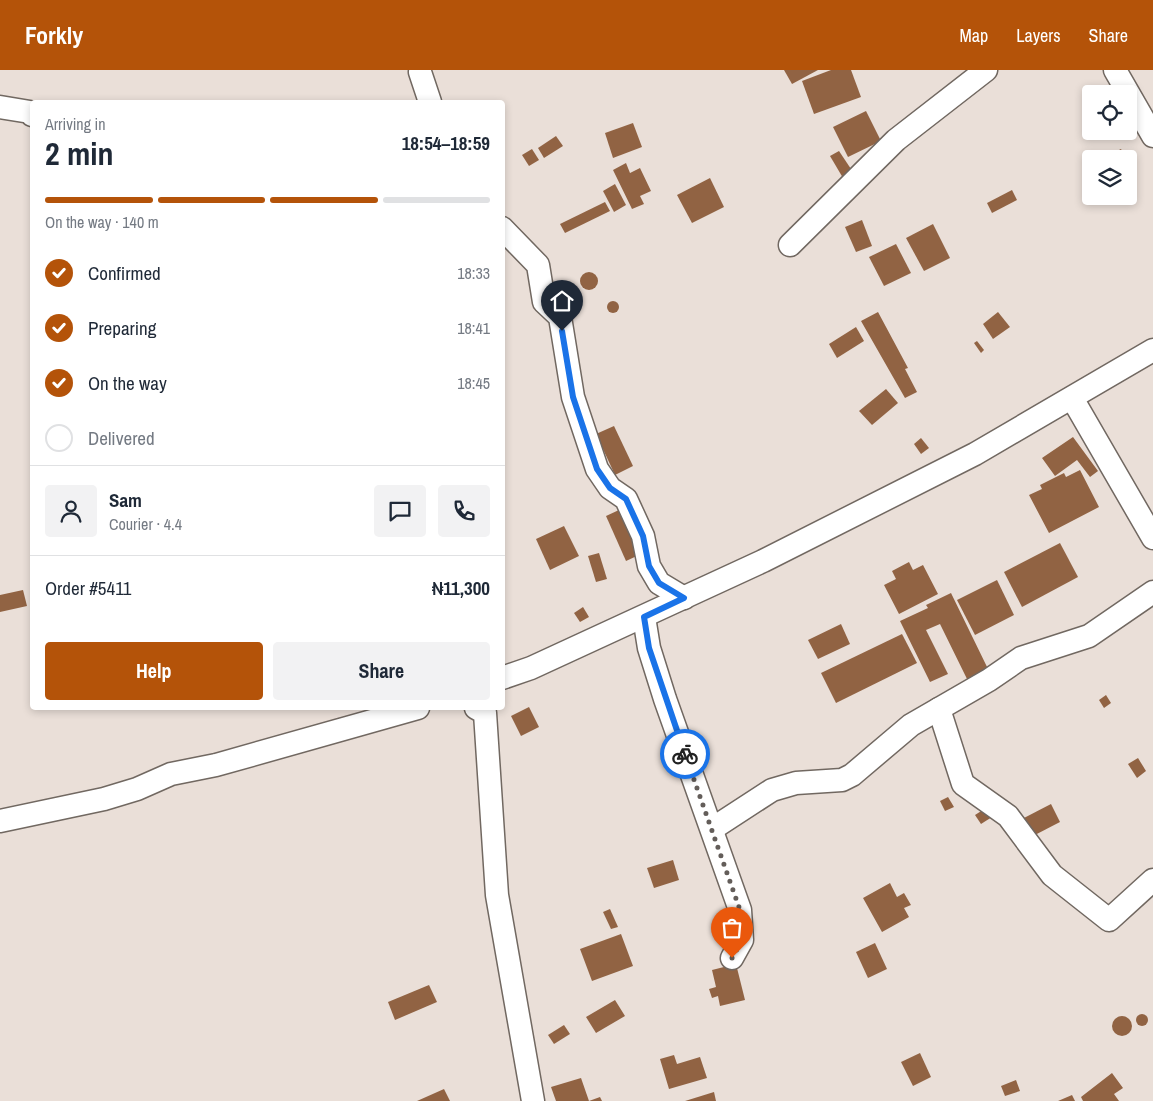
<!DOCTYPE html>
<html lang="en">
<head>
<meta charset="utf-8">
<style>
	:root { --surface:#fff; --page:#f2f2f3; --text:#1f2937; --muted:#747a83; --line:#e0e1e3; --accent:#b45309 }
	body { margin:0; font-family:"Archivo Narrow",sans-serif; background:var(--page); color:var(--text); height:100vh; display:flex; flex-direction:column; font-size:19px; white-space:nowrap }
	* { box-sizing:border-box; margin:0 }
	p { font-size:16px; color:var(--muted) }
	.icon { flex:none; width:28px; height:28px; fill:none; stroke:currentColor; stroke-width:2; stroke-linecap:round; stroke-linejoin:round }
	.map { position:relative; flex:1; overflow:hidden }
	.drawer { position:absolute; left:30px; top:30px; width:475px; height:610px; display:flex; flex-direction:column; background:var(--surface); border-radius:5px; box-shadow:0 2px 8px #0003 }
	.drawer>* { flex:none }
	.fabs { position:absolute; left:1082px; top:15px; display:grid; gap:10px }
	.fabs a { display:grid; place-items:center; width:55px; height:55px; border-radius:5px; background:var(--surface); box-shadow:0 2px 8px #0003; font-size:25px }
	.pin { position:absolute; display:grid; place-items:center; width:42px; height:42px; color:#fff; margin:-51px -21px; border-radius:50% 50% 50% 0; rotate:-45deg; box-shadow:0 0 5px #0007 }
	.pin .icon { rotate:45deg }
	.courier { position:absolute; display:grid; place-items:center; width:50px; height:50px; margin:-25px; border:4px solid #1a73e8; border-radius:50%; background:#fff; color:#222; box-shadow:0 1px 6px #0007 }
	.summary em { font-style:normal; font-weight:700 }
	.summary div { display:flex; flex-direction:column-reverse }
	.summary { display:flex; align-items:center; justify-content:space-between; height:85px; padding:0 15px }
	h1 { font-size:32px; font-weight:700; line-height:38px }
	.bar { display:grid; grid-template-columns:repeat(4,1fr); gap:8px 5px; align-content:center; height:60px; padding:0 15px }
	.bar i { height:6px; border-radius:4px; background:var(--line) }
	.bar .selected { background:var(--accent) }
	.bar p { grid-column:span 4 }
	.line { display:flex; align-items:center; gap:12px; padding:0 15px; border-top:1px solid var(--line) }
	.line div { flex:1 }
	.round { display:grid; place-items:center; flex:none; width:52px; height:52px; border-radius:5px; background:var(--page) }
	ol { padding:0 15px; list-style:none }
	li { display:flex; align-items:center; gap:15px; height:55px }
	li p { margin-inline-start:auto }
	li .icon { padding:5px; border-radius:50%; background:var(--accent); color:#fff; stroke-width:4 }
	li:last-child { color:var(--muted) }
	li i { width:28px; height:28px; border:2px solid var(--line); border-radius:50% }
	.cta { display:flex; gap:10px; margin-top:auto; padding:10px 15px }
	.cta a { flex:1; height:58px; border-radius:5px; background:var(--accent); color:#fff; font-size:20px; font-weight:700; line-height:58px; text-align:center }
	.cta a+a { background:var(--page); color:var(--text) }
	header { display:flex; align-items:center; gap:30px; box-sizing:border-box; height:70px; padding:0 25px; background:var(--accent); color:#fff }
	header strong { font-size:24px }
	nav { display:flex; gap:28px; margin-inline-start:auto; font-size:18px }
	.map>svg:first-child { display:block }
	.building { fill:#916343 }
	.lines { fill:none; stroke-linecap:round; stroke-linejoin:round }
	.minor-casing { stroke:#716861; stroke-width:25 }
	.minor { stroke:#fff; stroke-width:22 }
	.done { stroke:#635d59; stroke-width:5; stroke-dasharray:0 9 }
	.route { stroke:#1a73e8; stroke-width:6 }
</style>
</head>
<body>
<header>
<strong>Forkly</strong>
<nav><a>Map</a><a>Layers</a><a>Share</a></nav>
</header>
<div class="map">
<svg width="1153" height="1031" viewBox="0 0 1153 1031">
	<rect width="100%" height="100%" fill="#eadfd8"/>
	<g class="building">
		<path d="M784 0H818L792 14Z"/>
		<path d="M831 0H851L861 27 814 44 802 11Z"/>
		<path d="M866 41 881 71 848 87 833 57Z"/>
		<path d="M633 53 642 77 613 88 605 63Z"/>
		<path d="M556 66 563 76 544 88 538 78Z"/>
		<path d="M532 79 539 90 529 96 522 85Z"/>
		<path d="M1121 79 1126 89H1101Z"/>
		<path d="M839 81 853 102 843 108 830 86Z"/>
		<path d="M626 93 630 103 640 98 651 121 640 126 644 134 632 139 613 100Z"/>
		<path d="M710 108 724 137 692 153 677 125Z"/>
		<path d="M615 114 626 135 614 142 603 121Z"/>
		<path d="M1012 120 1017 130 992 143 987 133Z"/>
		<path d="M605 132 610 141 565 163 560 154Z"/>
		<path d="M862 150 872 176 856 182 845 157Z"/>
		<path d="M933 154 950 188 924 201 906 168Z"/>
		<path d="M896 174 911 203 884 216 869 187Z"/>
		<circle cx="589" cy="211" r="9"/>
		<circle cx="613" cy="237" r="6"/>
		<path d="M878 242 908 298 905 299 917 322 905 328 861 251Z"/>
		<path d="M998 242 1010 257 993 269 983 254Z"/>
		<path d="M856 257 864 271 837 288 829 274Z"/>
		<path d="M977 271 984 280 981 283 974 273Z"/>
		<path d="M886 319 898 333 872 355 859 341Z"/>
		<path d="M614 356 633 396 615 405 596 364Z"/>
		<path d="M1073 367 1098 401 1090 407 1077 390 1055 406 1042 388Z"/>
		<path d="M921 368 929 378 921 384 914 374Z"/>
		<path d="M1080 400 1099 437 1049 463 1029 425 1042 419 1040 415 1064 403 1066 407Z"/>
		<path d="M619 440 639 485 626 491 606 446Z"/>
		<path d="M564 456 579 486 550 500 536 469Z"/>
		<path d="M1060 473 1078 507 1022 537 1004 502Z"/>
		<path d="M599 483 607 509 596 512 588 486Z"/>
		<path d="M909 492 913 500 923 495 938 524 899 544 884 515 896 509 892 501Z"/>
		<path d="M997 510 1014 545 975 565 957 530Z"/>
		<path d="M23 520 27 536 0 542V525Z"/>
		<path d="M951 523 989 601 968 611 940 554 926 560 948 604 930 612 900 551 928 538 926 535Z"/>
		<path d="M583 537 589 547 580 552 574 543Z"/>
		<path d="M841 554 850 574 818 589 808 570Z"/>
		<path d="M902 564 917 593 836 633 821 603Z"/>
		<path d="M1106 625 1111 633 1104 638 1099 630Z"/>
		<path d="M529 637 539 657 521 666 511 646Z"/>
		<path d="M1138 688 1146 701 1137 708 1128 694Z"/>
		<path d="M948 727 954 737 945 741 940 731Z"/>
		<path d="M1051 734 1060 752 1031 767 1022 749Z"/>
		<path d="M986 738 992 747 981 754 975 745Z"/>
		<path d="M673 790 679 810 654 818 647 798Z"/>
		<path d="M890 813 897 827 904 823 911 835 904 838 909 847 882 862 863 828Z"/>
		<path d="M610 839 618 857 611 859 603 842Z"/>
		<path d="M621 864 633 896 592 911 580 879Z"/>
		<path d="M875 873 887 899 868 908 856 882Z"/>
		<path d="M736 894 745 930 720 936 718 926 712 928 709 919 716 917 712 900Z"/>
		<path d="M429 915 437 932 395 950 388 932Z"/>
		<path d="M615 930 625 946 596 963 586 947Z"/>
		<circle cx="1142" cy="950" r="6"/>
		<circle cx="1122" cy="956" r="10"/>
		<path d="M564 955 570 964 554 974 548 965Z"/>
		<path d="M920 983 931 1007 913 1016 901 992Z"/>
		<path d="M674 985 677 994 700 987 707 1008 669 1019 660 989Z"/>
		<path d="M1112 1003 1123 1018 1114 1024 1119 1031H1083L1081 1027Z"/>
		<path d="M581 1008 589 1031H556L551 1017Z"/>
		<path d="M1016 1010 1020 1021 1005 1026 1001 1016Z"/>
		<path d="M444 1019 450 1031H417Z"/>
		<path d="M714 1022 716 1031H685Z"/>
		<path d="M1072 1025 1075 1031H1058Z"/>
		<path d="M600 1027 602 1031H589Z"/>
	</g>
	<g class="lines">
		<g class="minor-casing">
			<g id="minor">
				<path d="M1115 0 1153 66"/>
				<path d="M420 2 430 32"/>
				<path d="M0 37 30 42 32 45"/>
				<path d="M502 158 538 195 544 232 560 247 573 327 597 399 610 418 626 429 643 466 649 496 659 513 684 528"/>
				<path d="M790 175 896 70 986 0"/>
				<path d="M1072 328 1153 468"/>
				<path d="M644 547 649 578 665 629 740 840 742 870 732 888"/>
				<path d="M502 608 531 598 763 491 975 384 1153 280"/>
				<path d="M476 638 485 643 497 825 533 1031"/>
				<path d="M939 639 963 714 1008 746 1052 805 1109 850 1153 810"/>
				<path d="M0 751 104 729 137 719 171 704 216 695 418 638"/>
				<path d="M712 759 772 720 796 713 842 710 852 705 911 655 989 610 1021 588 1089 566 1153 522"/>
			</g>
		</g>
		<use href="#minor" class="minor"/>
	</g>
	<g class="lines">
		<path class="done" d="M685 684 740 840 742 870 732 888"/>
		<path class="route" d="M562 261 573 327 597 399 610 418 626 429 643 466 649 496 659 513 684 528 644 547 649 578 685 684"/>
	</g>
</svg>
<div class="fabs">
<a><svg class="icon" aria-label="locate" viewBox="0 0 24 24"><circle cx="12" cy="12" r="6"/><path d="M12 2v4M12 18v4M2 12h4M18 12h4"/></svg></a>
<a><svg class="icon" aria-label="layers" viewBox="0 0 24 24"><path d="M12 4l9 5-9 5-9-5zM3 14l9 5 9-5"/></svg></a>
</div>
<div class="pin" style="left:732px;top:888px;background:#ea580c"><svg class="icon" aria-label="bag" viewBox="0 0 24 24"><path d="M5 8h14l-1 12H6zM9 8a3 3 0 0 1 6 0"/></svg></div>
<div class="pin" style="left:562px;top:261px;background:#1f2937"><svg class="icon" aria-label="home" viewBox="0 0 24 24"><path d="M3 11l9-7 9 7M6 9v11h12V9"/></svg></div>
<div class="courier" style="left:685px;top:684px"><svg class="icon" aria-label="bike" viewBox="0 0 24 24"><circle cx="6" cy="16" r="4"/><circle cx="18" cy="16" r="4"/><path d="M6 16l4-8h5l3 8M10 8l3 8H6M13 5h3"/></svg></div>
<section class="drawer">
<div class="summary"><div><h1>2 min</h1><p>Arriving in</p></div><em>18:54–18:59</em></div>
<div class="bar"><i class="selected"></i><i class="selected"></i><i class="selected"></i><i></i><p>On the way · 140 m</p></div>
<ol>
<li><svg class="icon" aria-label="check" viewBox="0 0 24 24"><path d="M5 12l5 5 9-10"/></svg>Confirmed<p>18:33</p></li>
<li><svg class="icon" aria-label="check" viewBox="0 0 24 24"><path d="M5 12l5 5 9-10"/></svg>Preparing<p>18:41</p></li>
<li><svg class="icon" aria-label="check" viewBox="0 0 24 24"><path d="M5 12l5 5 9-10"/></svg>On the way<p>18:45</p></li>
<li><i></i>Delivered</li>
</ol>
<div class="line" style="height:90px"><a class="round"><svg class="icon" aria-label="person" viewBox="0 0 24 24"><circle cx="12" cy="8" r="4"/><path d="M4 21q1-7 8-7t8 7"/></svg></a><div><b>Sam</b><p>Courier · 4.4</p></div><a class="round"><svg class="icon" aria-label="chat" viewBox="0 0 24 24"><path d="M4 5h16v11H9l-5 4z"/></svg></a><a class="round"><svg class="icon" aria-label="phone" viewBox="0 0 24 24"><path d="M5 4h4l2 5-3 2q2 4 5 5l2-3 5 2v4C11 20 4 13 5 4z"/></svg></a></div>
<div class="line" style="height:65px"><div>Order #5411</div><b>₦11,300</b></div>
<div class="cta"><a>Help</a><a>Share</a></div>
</section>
</div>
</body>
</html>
